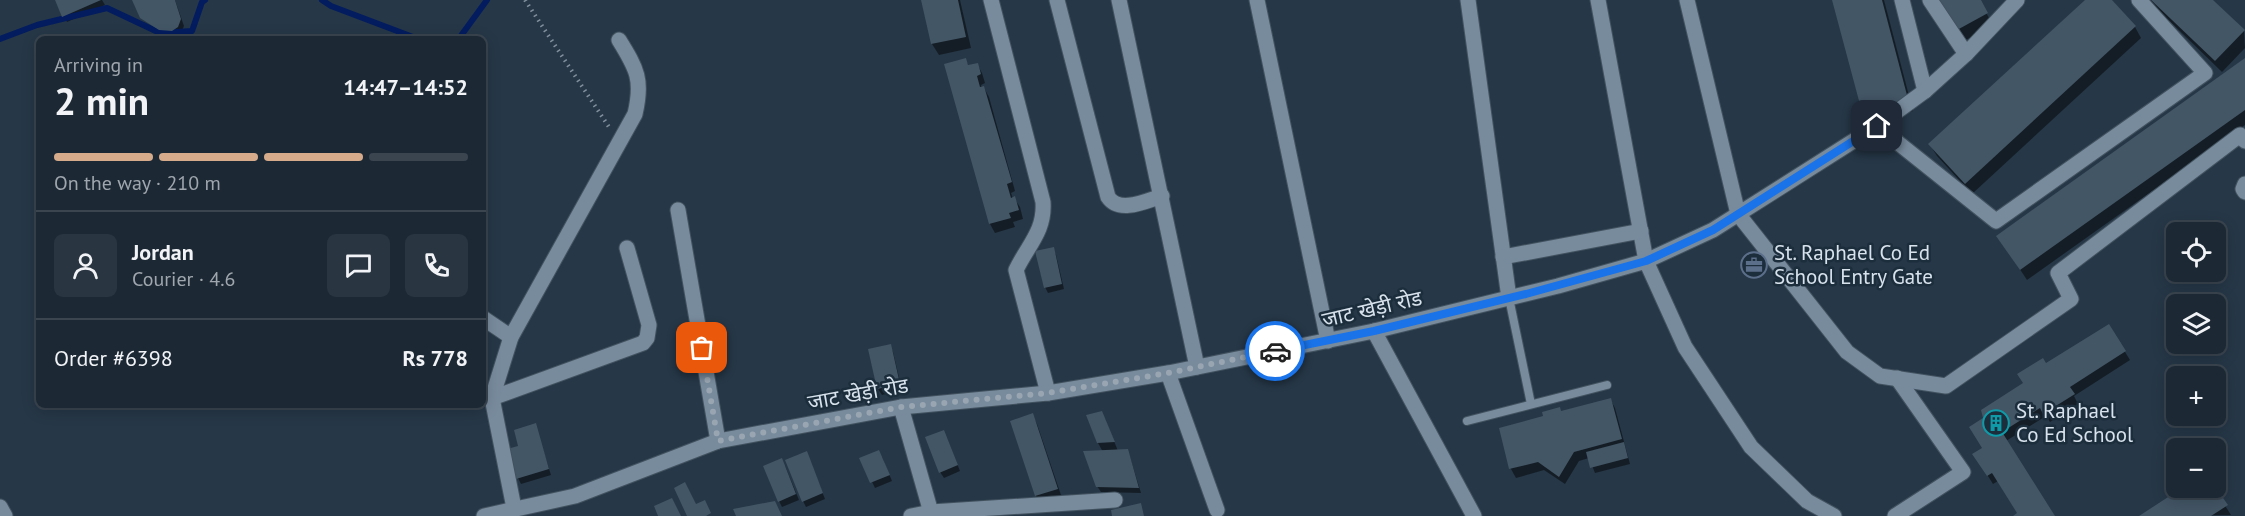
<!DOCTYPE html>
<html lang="en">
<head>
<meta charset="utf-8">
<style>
	:root { --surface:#1c2935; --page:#293541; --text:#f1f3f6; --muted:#a0a6ad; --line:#3a4550; --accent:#d6ab8b }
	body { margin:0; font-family:"PT Sans","Noto Sans Devanagari",sans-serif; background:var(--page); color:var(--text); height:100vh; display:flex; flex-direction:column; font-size:22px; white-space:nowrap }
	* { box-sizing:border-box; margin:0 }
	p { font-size:20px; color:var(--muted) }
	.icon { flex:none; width:33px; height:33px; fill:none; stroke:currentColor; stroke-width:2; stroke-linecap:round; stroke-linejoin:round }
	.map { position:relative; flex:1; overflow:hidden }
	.side { position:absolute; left:36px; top:36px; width:450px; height:372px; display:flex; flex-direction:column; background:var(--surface); border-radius:9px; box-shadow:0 3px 15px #0003,0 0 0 2px var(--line) }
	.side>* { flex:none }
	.controls { position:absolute; left:2166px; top:222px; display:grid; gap:12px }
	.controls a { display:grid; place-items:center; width:60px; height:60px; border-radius:9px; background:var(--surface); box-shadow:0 3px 15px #0003,0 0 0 2px var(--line); font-size:30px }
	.pin { position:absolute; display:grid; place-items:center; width:51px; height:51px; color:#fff; margin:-26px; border-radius:12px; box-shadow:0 3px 9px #0006 }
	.courier { position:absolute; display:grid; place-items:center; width:60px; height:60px; margin:-30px; border:4px solid #1a73e8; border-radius:50%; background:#fff; color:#222; box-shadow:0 2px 8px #0007 }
	.head em { font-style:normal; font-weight:600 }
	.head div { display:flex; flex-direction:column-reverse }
	.head { display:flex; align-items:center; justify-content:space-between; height:102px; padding:0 18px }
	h1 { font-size:39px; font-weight:600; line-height:45px }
	.bar { display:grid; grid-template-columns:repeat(4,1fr); gap:9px 6px; align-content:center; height:72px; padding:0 18px }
	.bar i { height:8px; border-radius:4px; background:var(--line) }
	.bar .current { background:var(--accent) }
	.bar p { grid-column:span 4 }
	.line { display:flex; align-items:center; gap:15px; padding:0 18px; border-top:2px solid var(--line) }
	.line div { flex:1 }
	.round { display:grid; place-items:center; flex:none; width:63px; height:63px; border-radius:9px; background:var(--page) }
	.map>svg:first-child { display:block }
	.shadow { fill:#0007 }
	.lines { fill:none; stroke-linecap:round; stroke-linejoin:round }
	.stream { stroke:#021c5f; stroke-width:6 }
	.building { fill:#435666 }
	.service-casing { stroke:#42525f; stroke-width:10 }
	.minor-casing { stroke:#42525f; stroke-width:17 }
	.path { stroke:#82909d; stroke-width:4; stroke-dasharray:1.5 4.5; stroke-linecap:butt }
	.service { stroke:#788b9d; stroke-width:8 }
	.minor { stroke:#788b9d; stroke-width:15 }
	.done { stroke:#99a6b2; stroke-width:6; stroke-dasharray:0 10.8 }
	.route { stroke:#1a73e8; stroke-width:8 }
	.labels { text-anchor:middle; stroke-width:5; stroke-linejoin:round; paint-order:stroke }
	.poi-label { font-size:21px; fill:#d7e2ec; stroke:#1c2d3c; text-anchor:start }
	.street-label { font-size:21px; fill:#d7e2ec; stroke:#1c2d3c }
</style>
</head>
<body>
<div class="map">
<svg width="2245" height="516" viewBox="0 0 2245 516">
	<rect width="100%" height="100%" fill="#263747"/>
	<g class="shadow">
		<path d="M56 0H102L105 5 67 22Z"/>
		<path d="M134 0H175L184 26 181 33 175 37 163 35 145 24 144 22 164 35 166 32 141 17Z"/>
		<path d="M922 0H960L971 48 939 55 932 44Z"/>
		<path d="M1834 0H1884L1913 111 1870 123 1863 111Z"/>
		<path d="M1941 0H1979L1993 25 1964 41Z"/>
		<path d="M2087 0H2110L2135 27 2141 38 1972 194 1937 156 1930 145Z"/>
		<path d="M2148 0H2211L2244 31 2245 48 2222 72Z"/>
		<path d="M965 60 969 66 977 64 982 73 985 83 981 85 982 88H984L989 97 1015 191 1011 193 1013 199 1014 198 1020 207 1023 219 1013 222 1015 227 995 233 990 224 946 65Z"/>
		<path d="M2245 60V125L2027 280 1998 236Z"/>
		<path d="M1053 249 1056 255 1064 289 1048 293 1045 287Z"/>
		<path d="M2109 326 2130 360 2074 396 2078 404 2050 422 2046 416 2006 441 2054 516H2015L2019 514 1998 481 1993 484 1974 454 1984 448 1985 419 2046 365Z"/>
		<path d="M890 346 893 352 902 390 882 395 878 389Z"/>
		<path d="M1610 399 1615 408 1630 464 1595 473 1589 458 1579 461 1565 484 1544 470 1516 478 1511 469 1501 429Z"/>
		<path d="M1032 415 1037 424 1062 498 1042 504 1036 496 1012 422Z"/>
		<path d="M1105 419 1118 451 1127 450 1130 457 1141 493 1101 492 1097 486 1103 452 1098 443Z"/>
		<path d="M535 425 551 475 521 484 518 478 520 447Z"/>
		<path d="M947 438 960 471 944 478 940 472Z"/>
		<path d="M882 457 892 481 875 488 861 459Z"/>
		<path d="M809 459 825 499 806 507 803 501Z"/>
		<path d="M785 466 799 500 782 507 779 501Z"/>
		<path d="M2184 488H2214L2231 515 2142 516Z"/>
	</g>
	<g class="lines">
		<g class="stream">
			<path d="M322 0 331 6 413 37H460L487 0"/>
			<path d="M0 39 37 25 107 8 160 33 192 31 202 2 205 0"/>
		</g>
	</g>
	<g class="building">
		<path d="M55 0H101L62 17Z"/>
		<path d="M132 0H175L181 19 178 27 172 31 159 30 140 18Z"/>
		<path d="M921 0H958L966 37 931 44Z"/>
		<path d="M1832 0H1882L1908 99 1862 112Z"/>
		<path d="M1939 0H1981L1988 13 1957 30Z"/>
		<path d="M2085 0H2112L2136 26 1965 184 1928 144Z"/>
		<path d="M2151 0H2213L2245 30 2215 61Z"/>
		<path d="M966 58 968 65 978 63 981 74 977 76 980 87 984 86 1012 182 1007 184 1011 198 1015 196 1019 210 1009 213 1011 218 989 224 944 64Z"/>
		<path d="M2245 58V110L2020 270 1996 236Z"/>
		<path d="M1054 247 1062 284 1044 288 1035 251Z"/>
		<path d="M2109 324 2126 351 2070 387 2075 394 2043 414 2040 408 2002 432 2055 516H2013L2017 513 1992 473 1987 476 1972 454 1982 448 1969 427 1983 418 1981 410 2023 383 2017 374 2043 358 2046 363Z"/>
		<path d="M891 344 900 384 877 389 868 349Z"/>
		<path d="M1611 398 1622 439 1574 452 1559 477 1538 462 1509 469 1499 428 1543 416 1542 412 1560 407 1561 411Z"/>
		<path d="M1102 411 1115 442 1097 443 1086 415Z"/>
		<path d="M1033 413 1058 489 1035 496 1010 421Z"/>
		<path d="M536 423 549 469 516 479 507 449 518 446 514 430Z"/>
		<path d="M944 430 958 465 939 473 925 437Z"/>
		<path d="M1624 442 1628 458 1590 468 1586 452Z"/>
		<path d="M1128 449 1139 488 1096 487 1083 451Z"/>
		<path d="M879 450 890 475 870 483 859 458Z"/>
		<path d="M807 451 823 493 802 502 785 460Z"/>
		<path d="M782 458 796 494 778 502 763 466Z"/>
		<path d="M685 482 696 504 705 500 711 513 706 516H687L674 488Z"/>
		<path d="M2182 488H2216L2228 505 2211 516H2139Z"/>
		<path d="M672 498 681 516H658L654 506Z"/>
		<path d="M775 501 782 516H736L733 509Z"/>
		<path d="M1141 503 1144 516H1112L1111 510Z"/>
	</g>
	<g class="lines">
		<g class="service-casing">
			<g id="service">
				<path d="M1509 298 1531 404"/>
				<path d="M1467 421 1607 385"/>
			</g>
		</g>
		<g class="minor-casing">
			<g id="minor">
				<path d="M991 0 1043 202C1045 231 1028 245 1016 270L1048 393"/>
				<path d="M1057 0 1108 197C1119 214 1146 201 1162 196"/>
				<path d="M1119 0 1197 367"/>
				<path d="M1257 0 1328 341"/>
				<path d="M1468 0 1509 298"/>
				<path d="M1598 0 1646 261 1685 347 1751 447 1807 501 1834 516"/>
				<path d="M1687 0 1738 214 1847 352 1880 376 1946 386 2071 299 2058 273 2240 135 2245 141"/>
				<path d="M1902 0 1925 91"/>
				<path d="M1930 0 1966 54"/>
				<path d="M1877 126 1996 221 2205 73 2139 0"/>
				<path d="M2245 184 2243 189 2245 192"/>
				<path d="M678 210 718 441"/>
				<path d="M1503 257 1641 231"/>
				<path d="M483 318 511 337"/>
				<path d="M1374 331 1474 516"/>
				<path d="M1168 373 1217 510"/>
				<path d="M492 398 643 343 647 338 649 325 627 248"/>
				<path d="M901 407 932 516"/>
				<path d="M0 507 5 516"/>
				<path d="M514 508 492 398 511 337 635 114C643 80 637 69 619 40"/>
				<path d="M484 516 575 496 718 441 901 407 1048 393 1168 373 1374 331 1558 286 1646 261 1713 230 1877 126 1925 91 1966 54 2017 0"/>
				<path d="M911 516 931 512 1115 500"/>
				<path d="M1895 516 1963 472 1897 378"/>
			</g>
		</g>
		<path class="path" d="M525 0 609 127"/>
		<use href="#service" class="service"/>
		<use href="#minor" class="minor"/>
	</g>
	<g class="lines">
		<path class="done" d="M702 348 718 441 901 407 1048 393 1168 373 1275 351"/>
		<path class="route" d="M1275 351 1374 331 1526 294 1646 261 1713 230 1877 126"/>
	</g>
	<defs>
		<g id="office-ring" transform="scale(1.35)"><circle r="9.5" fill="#1c2d3c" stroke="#5c6f8a" stroke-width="1.5"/><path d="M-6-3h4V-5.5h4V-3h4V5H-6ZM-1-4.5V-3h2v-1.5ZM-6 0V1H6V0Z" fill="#5c6f8a"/></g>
		<g id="building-ring" transform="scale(1.35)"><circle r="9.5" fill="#1c2d3c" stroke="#0f9aa8" stroke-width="1.5"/><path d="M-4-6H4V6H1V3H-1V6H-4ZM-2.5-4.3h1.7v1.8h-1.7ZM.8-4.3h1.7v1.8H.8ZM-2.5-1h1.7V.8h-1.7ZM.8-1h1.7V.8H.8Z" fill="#0f9aa8"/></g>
	</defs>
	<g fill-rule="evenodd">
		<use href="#office-ring" x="1754" y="265"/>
		<use href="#building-ring" x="1996" y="423"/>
	</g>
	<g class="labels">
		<g class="poi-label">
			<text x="1774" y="260">St. Raphael Co Ed<tspan x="1774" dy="24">School Entry Gate</tspan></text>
			<text x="2016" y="418">St. Raphael<tspan x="2016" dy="24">Co Ed School</tspan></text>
		</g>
		<g class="street-label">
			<text transform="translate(1372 309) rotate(-13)" y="7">जाट खेड़ी रोड</text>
			<text transform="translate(858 394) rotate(-10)" y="7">जाट खेड़ी रोड</text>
		</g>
	</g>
</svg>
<div class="controls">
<a><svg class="icon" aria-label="locate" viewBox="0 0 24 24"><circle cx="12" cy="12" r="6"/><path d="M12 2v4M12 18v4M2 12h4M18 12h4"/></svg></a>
<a><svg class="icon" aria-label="layers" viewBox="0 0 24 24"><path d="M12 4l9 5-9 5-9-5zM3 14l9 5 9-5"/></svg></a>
<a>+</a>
<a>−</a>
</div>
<div class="pin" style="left:702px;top:348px;background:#ea580c"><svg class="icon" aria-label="bag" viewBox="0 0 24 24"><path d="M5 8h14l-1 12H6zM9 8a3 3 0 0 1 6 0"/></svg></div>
<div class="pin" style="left:1877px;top:126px;background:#1f2937"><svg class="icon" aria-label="home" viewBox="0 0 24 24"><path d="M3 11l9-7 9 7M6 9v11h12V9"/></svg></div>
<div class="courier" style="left:1275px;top:351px"><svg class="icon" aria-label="car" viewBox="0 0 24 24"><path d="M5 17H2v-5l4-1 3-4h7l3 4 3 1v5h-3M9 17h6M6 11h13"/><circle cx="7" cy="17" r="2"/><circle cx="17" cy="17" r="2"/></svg></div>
<section class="side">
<div class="head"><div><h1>2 min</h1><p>Arriving in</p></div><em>14:47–14:52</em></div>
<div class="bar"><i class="current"></i><i class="current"></i><i class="current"></i><i></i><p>On the way · 210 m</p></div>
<div class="line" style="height:108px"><a class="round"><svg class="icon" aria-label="person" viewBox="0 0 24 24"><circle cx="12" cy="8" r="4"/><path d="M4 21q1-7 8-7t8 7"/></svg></a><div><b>Jordan</b><p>Courier · 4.6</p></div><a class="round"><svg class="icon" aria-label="chat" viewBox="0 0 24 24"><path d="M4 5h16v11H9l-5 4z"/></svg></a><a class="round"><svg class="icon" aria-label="phone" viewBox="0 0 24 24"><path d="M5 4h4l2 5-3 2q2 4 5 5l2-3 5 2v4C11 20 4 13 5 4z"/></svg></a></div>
<div class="line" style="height:78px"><div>Order #6398</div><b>Rs 778</b></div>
</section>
</div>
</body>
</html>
